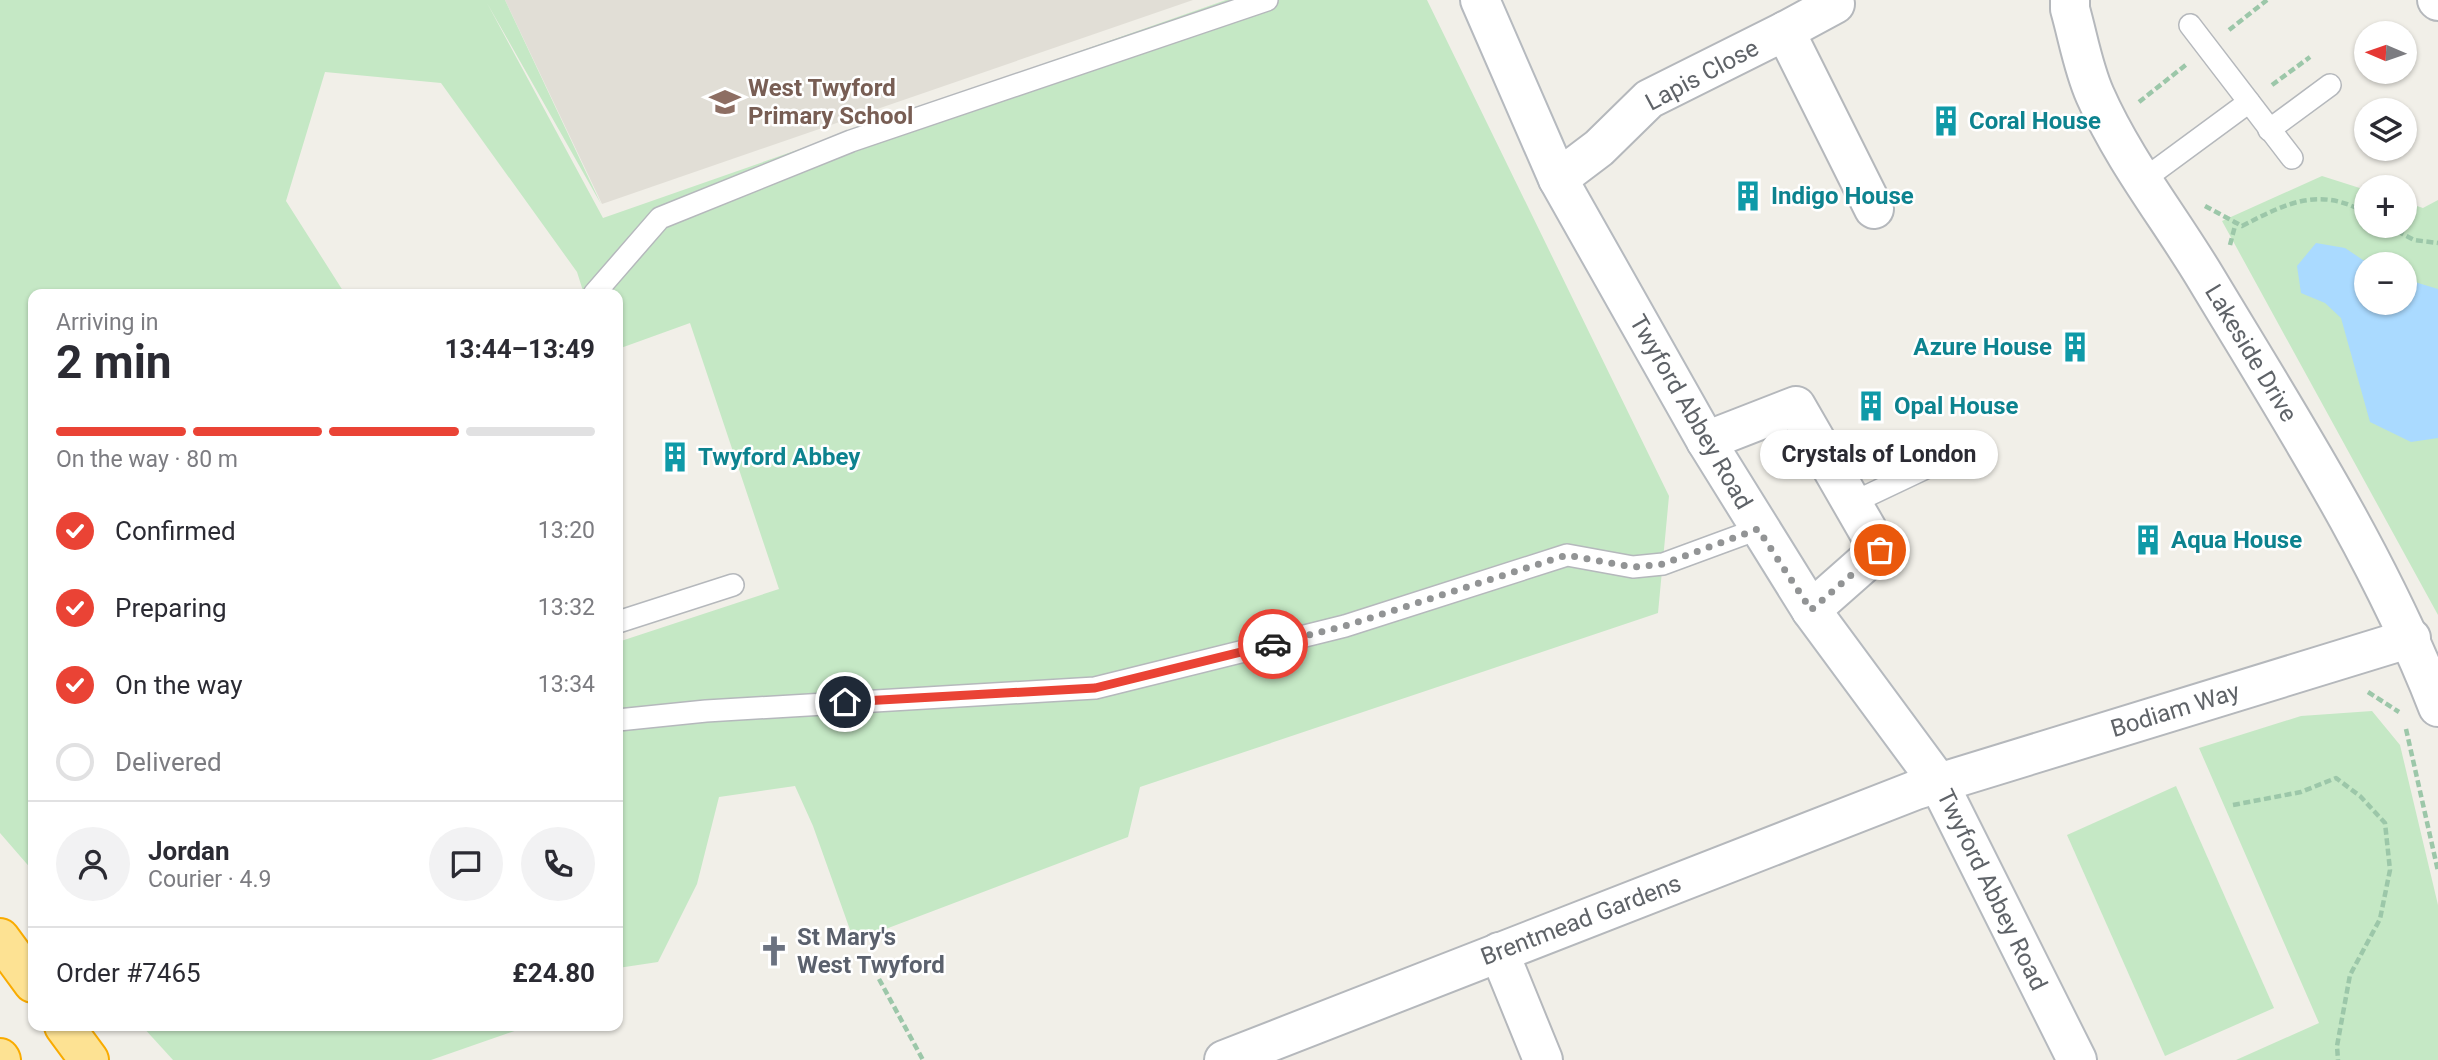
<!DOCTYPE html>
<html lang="en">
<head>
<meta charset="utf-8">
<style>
	:root { --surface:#fff; --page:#f2f2f3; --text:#2b2b33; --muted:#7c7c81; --line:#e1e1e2; --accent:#ea4335 }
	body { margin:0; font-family:Roboto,sans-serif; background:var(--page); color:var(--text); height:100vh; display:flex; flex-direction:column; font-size:26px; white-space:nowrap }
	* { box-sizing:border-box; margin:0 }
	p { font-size:23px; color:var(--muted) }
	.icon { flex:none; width:38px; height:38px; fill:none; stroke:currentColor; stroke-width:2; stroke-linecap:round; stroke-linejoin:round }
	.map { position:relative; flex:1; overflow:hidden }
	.drawer { position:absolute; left:28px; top:289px; width:595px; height:742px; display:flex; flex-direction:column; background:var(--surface); border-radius:14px; box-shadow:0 2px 5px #0004 }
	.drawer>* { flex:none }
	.needle { width:46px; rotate:272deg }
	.buttons { position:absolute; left:2354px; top:21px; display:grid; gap:14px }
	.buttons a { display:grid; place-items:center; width:63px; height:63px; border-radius:50%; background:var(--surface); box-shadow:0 2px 5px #0004; font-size:35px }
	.pin { position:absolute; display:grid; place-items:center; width:60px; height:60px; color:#fff; margin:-30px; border:4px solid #fff; border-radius:50%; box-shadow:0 2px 7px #0007 }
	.courier { position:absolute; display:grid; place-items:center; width:70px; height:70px; margin:-35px; border:5px solid #ea4335; border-radius:50%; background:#fff; color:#222; box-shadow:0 2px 9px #0007 }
	.bubble { position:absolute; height:49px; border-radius:24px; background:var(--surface); box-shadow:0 2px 5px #0004; font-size:23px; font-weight:700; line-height:49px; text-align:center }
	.head em { font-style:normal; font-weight:700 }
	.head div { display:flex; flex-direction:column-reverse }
	.head { display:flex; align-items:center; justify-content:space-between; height:119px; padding:0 28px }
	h1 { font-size:46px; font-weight:700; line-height:52px }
	.bar { display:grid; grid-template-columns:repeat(4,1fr); gap:10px 7px; align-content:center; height:84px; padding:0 28px }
	.bar i { height:9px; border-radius:5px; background:var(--line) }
	.bar .active { background:var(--accent) }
	.bar p { grid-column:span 4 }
	.line { display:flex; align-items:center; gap:18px; padding:0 28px; border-top:2px solid var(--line) }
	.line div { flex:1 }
	.round { display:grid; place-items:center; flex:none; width:74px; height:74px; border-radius:37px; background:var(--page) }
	ol { padding:0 28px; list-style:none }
	li { display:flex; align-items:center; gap:21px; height:77px }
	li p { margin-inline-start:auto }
	li .icon { padding:7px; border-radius:50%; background:var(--accent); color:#fff; stroke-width:4 }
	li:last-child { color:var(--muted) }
	li i { width:38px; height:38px; border:4px solid var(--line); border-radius:50% }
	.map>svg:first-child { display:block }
	.education { fill:#e1ded6 }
	.green { fill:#c5e8c5; fill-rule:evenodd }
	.water { fill:#aadaff }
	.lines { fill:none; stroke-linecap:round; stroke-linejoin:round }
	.lane-casing { stroke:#b5b8bc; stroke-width:24 }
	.street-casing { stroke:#b5b8bc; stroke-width:42 }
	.secondary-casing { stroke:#b6babf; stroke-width:42 }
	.highway-casing { stroke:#f9ab00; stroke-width:42 }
	.path { stroke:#9cc7a9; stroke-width:4.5; stroke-dasharray:7 3.5; stroke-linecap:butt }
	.lane { stroke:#fff; stroke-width:21 }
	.street { stroke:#fff; stroke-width:38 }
	.secondary { stroke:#fff; stroke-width:38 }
	.highway { stroke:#fde293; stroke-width:38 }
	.done { stroke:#929495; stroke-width:7; stroke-dasharray:0 12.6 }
	.route { stroke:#ea4335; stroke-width:9 }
	.labels { text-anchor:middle; stroke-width:5; stroke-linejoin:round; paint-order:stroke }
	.street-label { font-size:24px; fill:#5f6368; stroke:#fff }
	.education-label { font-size:24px; font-weight:bold; fill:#785e54; stroke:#fff; text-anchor:start }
	.culture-label { font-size:24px; font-weight:bold; fill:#0d838f; stroke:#fff; text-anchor:start }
	.worship-label { font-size:24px; font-weight:bold; fill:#5b616d; stroke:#fff; text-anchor:start }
</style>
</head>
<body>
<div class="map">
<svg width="2438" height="1060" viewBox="0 0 2438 1060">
	<rect width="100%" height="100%" fill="#f1efe8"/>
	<path class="education" d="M505 0H1193L602 204Z"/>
	<g class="green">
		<path d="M0 0H505L601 204 487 3 603 218 1226 0H1427L1669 496 1658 613 1140 787 1128 837 854 941 813 826 795 786 719 797 697 884 658 962 618 968V642L779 589 690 323 618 349V294H584L577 272 441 83 325 72 286 201 345 294H33V871L0 833Z"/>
		<path d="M2322 176 2366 190V226H2404L2405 202 2423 208 2438 200V615L2222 221ZM2366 264H2404V303H2366Z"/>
		<path d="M2372 711 2400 745 2438 905V1060H2236L2319 1023 2199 748 2301 716Z"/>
		<path d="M2176 786 2274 1008 2165 1056 2067 835Z"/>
		<path d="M142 1026H529L431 1060H173Z"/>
	</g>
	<path class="water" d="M2316 243 2345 248 2369 264H2366V303H2404L2405 279 2438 289V438L2411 442 2370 422 2341 318 2325 303 2301 293 2297 266Z"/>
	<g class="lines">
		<g class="lane-casing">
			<g id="lane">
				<path d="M2190 25 2292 158"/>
				<path d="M2269 130 2330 85"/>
				<path d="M2143 180 2249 102"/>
				<path d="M594 294 660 218 851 141 1267 0"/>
				<path d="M1852 503 1949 457"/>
				<path d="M618 622 733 585"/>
				<path d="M618 720 706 711 1095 688 1345 626 1567 555 1633 567 1663 564 1758 529"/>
			</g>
		</g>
		<g class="street-casing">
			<g id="street">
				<path d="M2070 0V9C2078 37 2083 68 2095 95 2124 161 2170 218 2207 280 2290 418 2379 556 2438 707"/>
				<path d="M2437 0 2438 1"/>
				<path d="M1785 31 1835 4"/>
				<path d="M1558 179 1599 148 1649 99 1785 31 1874 209"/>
				<path d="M1706 441 1796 406 1879 550 1811 610"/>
				<path d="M1499 952 1543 1060"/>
				<path d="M1224 1060 1916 790 2411 638"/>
			</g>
		</g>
		<g class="secondary-casing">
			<path id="secondary" d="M1480 0 1558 179 1706 441 1811 610 1938 782 2077 1060"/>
		</g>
		<g class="highway-casing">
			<g id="highway">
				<path d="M0 938 33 983"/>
				<path d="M64 1026 89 1060"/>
				<path d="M0 1058 1 1060"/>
			</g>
		</g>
		<g class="path">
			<path d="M2229 30 2267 0"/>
			<path d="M2272 85 2310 57"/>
			<path d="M2139 102 2187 64"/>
			<path d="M2205 206 2242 226C2287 203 2319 186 2366 213"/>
			<path d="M2388 226 2414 240 2438 243"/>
			<path d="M2230 245 2236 222"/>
			<path d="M2368 692 2399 712"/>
			<path d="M2406 729 2438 871"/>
			<path d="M2233 805 2301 792 2336 778 2360 796 2385 823 2390 870 2380 919 2350 975 2337 1046 2338 1060"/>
			<path d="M879 979 923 1060"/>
		</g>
		<use href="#lane" class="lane"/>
		<use href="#street" class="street"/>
		<use href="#secondary" class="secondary"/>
		<use href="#highway" class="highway"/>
	</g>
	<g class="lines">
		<path class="done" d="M1273 644 1345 626 1567 555 1633 567 1663 564 1758 529 1811 610 1880 550"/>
		<path class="route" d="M845 702 1095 688 1273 644"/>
	</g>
	<defs>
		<g id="school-bare" transform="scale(2.415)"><path d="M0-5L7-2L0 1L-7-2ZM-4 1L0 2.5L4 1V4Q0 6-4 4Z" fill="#8d6e63" stroke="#fff" stroke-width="2.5" paint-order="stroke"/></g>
		<g id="building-bare" transform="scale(2.415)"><path d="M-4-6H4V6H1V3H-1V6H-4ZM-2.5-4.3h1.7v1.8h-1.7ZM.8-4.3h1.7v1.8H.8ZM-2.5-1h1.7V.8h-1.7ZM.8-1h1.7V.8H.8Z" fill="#0f9aa8" stroke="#fff" stroke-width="2.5" paint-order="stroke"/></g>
		<g id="church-bare" transform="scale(2.415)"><path d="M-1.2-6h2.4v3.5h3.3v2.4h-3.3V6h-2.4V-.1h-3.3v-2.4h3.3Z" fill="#6b7280" stroke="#fff" stroke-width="2.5" paint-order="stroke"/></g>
	</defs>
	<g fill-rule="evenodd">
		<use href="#school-bare" x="725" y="102"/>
		<use href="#building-bare" x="1946" y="121"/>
		<use href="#building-bare" x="1748" y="196"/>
		<use href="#building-bare" x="2075" y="347"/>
		<use href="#building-bare" x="1871" y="406"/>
		<use href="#building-bare" x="675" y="457"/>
		<use href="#building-bare" x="2148" y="540"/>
		<use href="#church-bare" x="774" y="951"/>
	</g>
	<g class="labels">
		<g class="street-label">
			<text transform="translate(1702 75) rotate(-28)" y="8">Lapis Close</text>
			<text transform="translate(2251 353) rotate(59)" y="8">Lakeside Drive</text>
			<text transform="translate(1691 412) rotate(60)" y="8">Twyford Abbey Road</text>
			<text transform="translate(2175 710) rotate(-17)" y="8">Bodiam Way</text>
			<text transform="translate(1992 890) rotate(64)" y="8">Twyford Abbey Road</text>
			<text transform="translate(1581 920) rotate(-21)" y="8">Brentmead Gardens</text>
		</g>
		<g class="education-label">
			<text x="748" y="96">West Twyford<tspan x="748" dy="28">Primary School</tspan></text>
		</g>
		<g class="culture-label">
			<text x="1969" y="129">Coral House</text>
			<text x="1771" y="204">Indigo House</text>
			<text x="2052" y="355" text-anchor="end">Azure House</text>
			<text x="1894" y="414">Opal House</text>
			<text x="698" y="465">Twyford Abbey</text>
			<text x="2171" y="548">Aqua House</text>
		</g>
		<g class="worship-label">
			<text x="797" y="945">St Mary's<tspan x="797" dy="28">West Twyford</tspan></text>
		</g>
	</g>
</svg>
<div class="buttons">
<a><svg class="needle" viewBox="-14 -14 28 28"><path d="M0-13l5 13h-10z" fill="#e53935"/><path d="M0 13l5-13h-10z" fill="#7c7c81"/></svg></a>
<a><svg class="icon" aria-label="layers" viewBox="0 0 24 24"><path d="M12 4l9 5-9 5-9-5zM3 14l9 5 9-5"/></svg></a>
<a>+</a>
<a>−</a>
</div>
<div class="pin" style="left:1880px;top:550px;background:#ea580c"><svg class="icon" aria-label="bag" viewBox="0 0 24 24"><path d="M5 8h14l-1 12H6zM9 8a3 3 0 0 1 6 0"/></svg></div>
<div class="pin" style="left:845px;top:702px;background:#1f2937"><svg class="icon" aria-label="home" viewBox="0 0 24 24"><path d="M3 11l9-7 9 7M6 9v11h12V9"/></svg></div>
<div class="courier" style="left:1273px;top:644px"><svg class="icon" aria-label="car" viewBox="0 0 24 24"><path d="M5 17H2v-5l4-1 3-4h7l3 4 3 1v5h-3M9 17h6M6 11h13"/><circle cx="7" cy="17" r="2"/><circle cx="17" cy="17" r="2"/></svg></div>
<div class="bubble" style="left:1760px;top:430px;width:238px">Crystals of London</div>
<section class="drawer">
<div class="head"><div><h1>2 min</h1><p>Arriving in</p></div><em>13:44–13:49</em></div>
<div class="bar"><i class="active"></i><i class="active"></i><i class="active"></i><i></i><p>On the way · 80 m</p></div>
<ol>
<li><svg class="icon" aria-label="check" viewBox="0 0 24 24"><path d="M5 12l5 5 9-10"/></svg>Confirmed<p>13:20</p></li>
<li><svg class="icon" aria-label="check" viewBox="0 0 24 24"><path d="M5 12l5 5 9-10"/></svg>Preparing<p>13:32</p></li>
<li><svg class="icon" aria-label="check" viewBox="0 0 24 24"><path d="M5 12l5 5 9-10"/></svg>On the way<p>13:34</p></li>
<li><i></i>Delivered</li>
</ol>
<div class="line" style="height:126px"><a class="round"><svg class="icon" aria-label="person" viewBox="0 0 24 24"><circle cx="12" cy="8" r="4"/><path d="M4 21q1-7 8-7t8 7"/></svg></a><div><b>Jordan</b><p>Courier · 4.9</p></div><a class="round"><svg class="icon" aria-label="chat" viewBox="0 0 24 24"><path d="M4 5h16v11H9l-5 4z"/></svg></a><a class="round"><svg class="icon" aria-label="phone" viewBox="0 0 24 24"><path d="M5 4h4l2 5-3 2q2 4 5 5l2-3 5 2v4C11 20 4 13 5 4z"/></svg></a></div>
<div class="line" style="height:91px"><div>Order #7465</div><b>£24.80</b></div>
</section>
</div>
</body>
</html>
